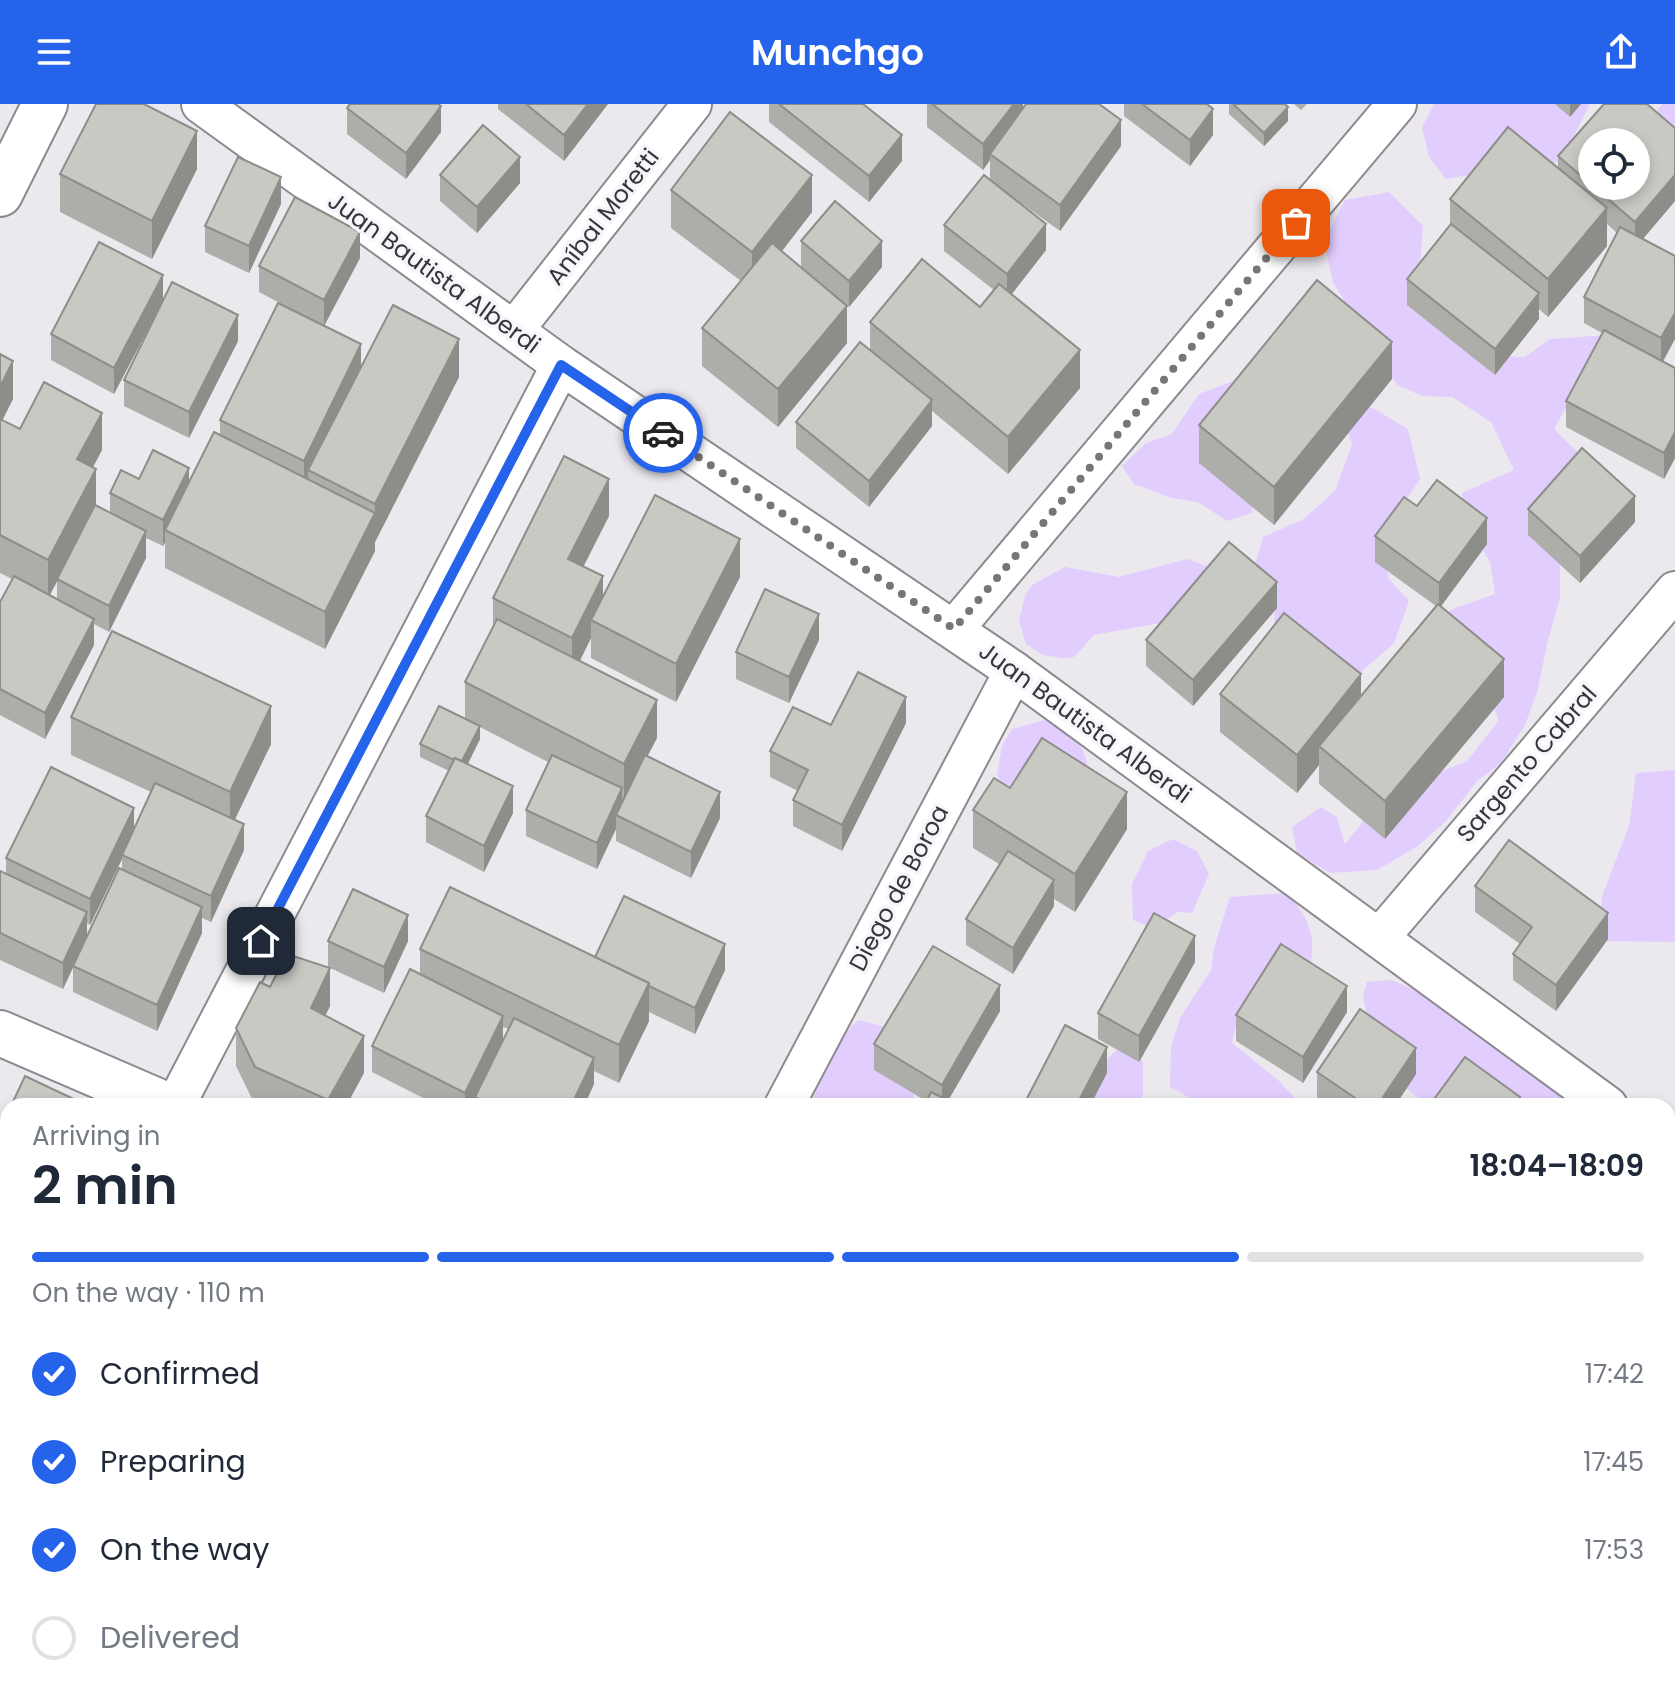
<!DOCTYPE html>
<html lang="en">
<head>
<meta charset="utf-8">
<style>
	:root { --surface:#fff; --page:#f2f2f3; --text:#1f2937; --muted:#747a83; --line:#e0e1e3; --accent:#2563eb }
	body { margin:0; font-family:Poppins,sans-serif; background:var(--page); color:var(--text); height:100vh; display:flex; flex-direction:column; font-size:30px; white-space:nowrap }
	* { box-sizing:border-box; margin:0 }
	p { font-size:26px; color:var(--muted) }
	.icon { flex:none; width:44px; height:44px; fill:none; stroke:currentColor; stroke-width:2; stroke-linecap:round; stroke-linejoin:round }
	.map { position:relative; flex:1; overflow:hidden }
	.panel { position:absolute; left:0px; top:994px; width:1676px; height:602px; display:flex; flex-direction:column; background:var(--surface); border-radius:24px 24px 0 0; box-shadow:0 4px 12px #0003 }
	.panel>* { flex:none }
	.buttons { position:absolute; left:1578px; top:24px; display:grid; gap:16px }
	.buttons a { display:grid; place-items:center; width:72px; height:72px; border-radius:50%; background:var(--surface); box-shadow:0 4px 12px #0003; font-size:40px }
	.pin { position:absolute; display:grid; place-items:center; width:68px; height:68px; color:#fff; margin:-34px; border-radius:16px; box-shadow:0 4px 12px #0006 }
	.courier { position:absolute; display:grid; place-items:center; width:80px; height:80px; margin:-40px; border:6px solid #2563eb; border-radius:50%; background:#fff; color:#222; box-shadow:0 2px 10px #0007 }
	.overview em { font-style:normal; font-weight:600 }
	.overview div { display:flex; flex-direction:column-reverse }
	.overview { display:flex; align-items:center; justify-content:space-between; height:136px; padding:0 32px }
	h1 { font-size:52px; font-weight:600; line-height:60px }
	.bar { display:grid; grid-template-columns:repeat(4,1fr); gap:12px 8px; align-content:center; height:96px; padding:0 32px }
	.bar i { height:10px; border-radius:6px; background:var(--line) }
	.bar .active { background:var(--accent) }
	.bar p { grid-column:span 4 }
	ol { padding:0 32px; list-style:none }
	li { display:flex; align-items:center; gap:24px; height:88px }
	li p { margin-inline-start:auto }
	li .icon { padding:8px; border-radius:50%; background:var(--accent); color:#fff; stroke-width:4 }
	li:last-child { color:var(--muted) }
	li i { width:44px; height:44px; border:4px solid var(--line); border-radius:50% }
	header { display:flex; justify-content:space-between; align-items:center; height:104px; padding:0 32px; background:var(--accent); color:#fff; font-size:36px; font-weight:600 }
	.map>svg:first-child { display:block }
	.green { fill:#e2cdff }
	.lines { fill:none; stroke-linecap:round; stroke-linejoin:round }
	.minor-casing { stroke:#8c8a8f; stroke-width:42 }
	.secondary-casing { stroke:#8c8a8f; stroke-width:48 }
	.minor { stroke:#fff; stroke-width:38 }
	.secondary { stroke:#fff; stroke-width:44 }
	.wall { fill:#adada9; fill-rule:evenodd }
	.shaded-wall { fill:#8d8d89 }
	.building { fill:#c9c9c4; stroke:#8d8d89; stroke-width:2 }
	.done { stroke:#767578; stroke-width:8; stroke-dasharray:0 14.4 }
	.route { stroke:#2563eb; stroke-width:10 }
	.labels { text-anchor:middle; stroke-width:7; stroke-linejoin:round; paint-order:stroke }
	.street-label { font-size:24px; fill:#373638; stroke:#f8f6fc }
</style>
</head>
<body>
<header><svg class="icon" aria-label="menu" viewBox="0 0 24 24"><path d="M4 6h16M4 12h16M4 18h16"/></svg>Munchgo<svg class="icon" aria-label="share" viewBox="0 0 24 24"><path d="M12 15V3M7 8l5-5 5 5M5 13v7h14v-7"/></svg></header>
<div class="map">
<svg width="1675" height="1595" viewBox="0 0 1675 1595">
	<rect width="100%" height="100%" fill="#ebe9ee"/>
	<g class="green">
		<path d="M1434 0H1590L1562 56 1529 68H1489L1446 75 1429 53 1422 23Z"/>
		<path d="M1662 0H1675V49L1657 7Z"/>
		<path d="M1389 88 1423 122 1420 162 1481 252 1525 253 1550 235 1607 231 1554 325 1597 368 1560 453V494L1547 540 1538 585 1525 621 1501 659 1477 677 1446 717 1418 742 1377 766 1330 769 1297 749 1292 723 1321 703 1337 713 1345 740 1405 665 1433 671 1467 657 1499 616 1474 557 1449 534 1450 506 1495 490 1490 458 1467 419 1462 389 1514 366 1491 318 1452 293 1422 292 1397 281 1369 239 1333 178 1324 137 1345 96Z"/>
		<path d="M1236 276 1253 378 1252 409 1227 417 1198 398 1171 394 1134 380 1122 362 1146 339 1172 330 1199 290Z"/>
		<path d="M1357 295 1408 325 1420 375 1381 434 1389 475 1409 497 1394 539 1352 576 1274 529 1275 495 1250 478 1263 433 1302 416 1335 387 1352 340 1338 300Z"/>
		<path d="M1187 455 1209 463 1183 515 1094 531 1074 553 1063 554 1043 551 1026 540 1019 517 1025 492 1032 481 1065 463 1119 473Z"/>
		<path d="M1048 615 1075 625 1087 658 1082 695 1011 693 997 672 1002 642 1012 625Z"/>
		<path d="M1675 666V838L1598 837 1602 792 1629 722 1636 669Z"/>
		<path d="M1173 735 1197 747 1209 770 1192 809 1177 808 1154 825 1133 816 1132 780 1148 747Z"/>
		<path d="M1288 789C1321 830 1314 844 1304 892L1286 901 1240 902 1232 939 1278 976 1303 1002H1205L1170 983 1171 943 1180 914 1211 866 1214 844 1230 793Z"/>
		<path d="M1391 876 1449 899 1608 1002H1472L1448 995H1420L1394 975 1370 928 1363 891 1367 878Z"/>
		<path d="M858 916 893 925 915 963 913 1002H811L828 947Z"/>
		<path d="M1117 946 1143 957V992L1136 1002H1086L1094 969Z"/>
		<path d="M1668 1030 1675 1033V1256L1668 1268Z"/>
		<rect x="603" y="1588" width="82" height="7"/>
		<path d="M783 1588H874L873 1595H784Z"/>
		<path d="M1332 1588H1413L1422 1595H1330Z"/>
	</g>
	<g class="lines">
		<g class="minor-casing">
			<g id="minor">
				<path d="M201 0 561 261 1014 567 1608 1002"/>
				<path d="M514 226 692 0"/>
				<path d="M954 525 1397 0"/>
				<path d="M1380 833 1675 487"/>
				<path d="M175 1002 561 261"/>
				<path d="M784 1002 1014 567"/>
				<path d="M1668 1047 1675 1052"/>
				<path d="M1668 1427 1675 1418"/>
				<path d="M23 1595 25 1588"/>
				<path d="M580 1595 582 1588"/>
			</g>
		</g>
		<g class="secondary-casing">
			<g id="secondary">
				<path d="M0 90 45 0"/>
				<path d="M0 929 169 1002"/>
				<path d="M1515 1588 1531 1595"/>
			</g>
		</g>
		<use href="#minor" class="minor"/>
		<use href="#secondary" class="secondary"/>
	</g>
	<g class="wall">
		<path d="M498 0H608L564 57 498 5Z"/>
		<path d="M769 0H863L902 57 869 98 769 18Z"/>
		<path d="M927 0H1023V5L1121 42 1060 127 1000 84 1046 146 1012 190 1080 284 1008 370 932 307V322L869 403 796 344V318L870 246V218L980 203 994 186 944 147V121L990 75V56L983 66 927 23Z"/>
		<path d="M1124 0H1207L1213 31 1190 62 1124 12Z"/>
		<path d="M1229 0H1285L1288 17 1264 42 1229 10Z"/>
		<path d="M1294 0H1307L1301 6Z"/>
		<path d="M1555 0H1581L1570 13Z"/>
		<path d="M347 4 441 28 406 75 347 30Z"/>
		<path d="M1675 24V97L1643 135 1675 152V235L1663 258 1675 264V354L1664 375 1566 323V297L1602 229 1584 219V193L1617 129 1607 120V142L1548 213 1539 205V215L1495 271 1407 201V175L1450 121V95L1558 64V52Z"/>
		<path d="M197 65 152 155 60 108V70Z"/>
		<path d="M440 71 520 79 477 129 440 97Z"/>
		<path d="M671 86 812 108 782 147 801 163V137L882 163 849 203 847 202V239L778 323 702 262V224L741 177 671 124Z"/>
		<path d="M281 100 249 169 205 148V122Z"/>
		<path d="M360 154 324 222 361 262 459 273 375 438V447L325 545 165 464V438L163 442 146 434V454L109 528 94 520V541L45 635 0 611V498L12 475 0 469V250L13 295 2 316 20 325 102 346 93 363 96 402 110 409V389L139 375 189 378 220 331V316L310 215 259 188V162ZM57 478V495L50 491Z"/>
		<path d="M163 171 114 290 51 256V230Z"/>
		<path d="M238 237 189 334 124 302V276Z"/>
		<path d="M1392 275 1274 421 1199 359V321Z"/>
		<path d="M1417 402 1487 440 1441 502 1504 593 1385 735 1319 680V661L1297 689 1220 628V590L1361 593 1436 502 1375 458V432Z"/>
		<path d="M1528 405 1635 418 1580 479 1528 431Z"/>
		<path d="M609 412 583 463 603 493 740 473 676 598 591 554V534L580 557 657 634 647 652 720 714 691 774 616 737V724L597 765 526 732V706L548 658 480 623V635L468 660 513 709 484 768 426 738V712L449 667 420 653V640L465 615V578L493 523V494Z"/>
		<path d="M1277 504 1193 602 1146 562V536Z"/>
		<path d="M819 536 789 599 736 575V548Z"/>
		<path d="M71 613 271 640 234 716 244 746 211 818 202 814V829L157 927 73 888V862L63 885 0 856V767L6 770V754L134 724 151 688 71 651ZM122 755V765L87 834V819L90 821Z"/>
		<path d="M906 619 842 747 793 722V696L798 687 770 673V647L831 621Z"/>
		<path d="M1010 684 1127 725 1075 808 1054 795V802L1013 870 966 841V815L999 760 973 744V706Z"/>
		<path d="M1475 782 1608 835 1556 907 1513 876V850L1520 840 1475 808Z"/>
		<path d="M328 837H408L384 889 330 864V902L325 911 364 969 346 1002H257L255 1001 236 962V924L270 883 328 863Z"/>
		<path d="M420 845 595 853 725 866 695 930 649 908V917L619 979 594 967V980L584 1002H475V995L471 1002H439L372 968V942L420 870ZM503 923 509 925 503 936Z"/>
		<path d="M1195 858 1139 958 1098 935V909Z"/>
		<path d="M1000 907 948 996 926 997 874 966V940Z"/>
		<path d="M1347 908 1303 979 1236 937V911Z"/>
		<path d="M1317 968 1416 970 1395 1002H1329L1317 994Z"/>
		<path d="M8 1008V1084L0 1080V1025Z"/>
		<path d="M0 1082 8 1085V1174L0 1172Z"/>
		<path d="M0 1201 8 1204V1291L0 1289Z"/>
		<path d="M188 1588H274L272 1595H188Z"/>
		<rect x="868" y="1588" width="90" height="7"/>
		<path d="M1148 1588H1176L1172 1595H1162Z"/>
		<path d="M1229 1588H1308L1298 1595H1233Z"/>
	</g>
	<g class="shaded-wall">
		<path d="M588 0H608L564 57V31Z"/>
		<path d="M1014 0H1023V14L990 50V56L983 66V40Z"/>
		<path d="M1570 0H1581L1570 13Z"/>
		<path d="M441 2V28L406 75V49Z"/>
		<path d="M1288 3V17L1264 42V29Z"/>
		<path d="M1213 5V31L1190 62V36Z"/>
		<path d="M1121 16V42L1060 127V101Z"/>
		<path d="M197 27V65L152 155V117Z"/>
		<path d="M902 31V57L869 98V72Z"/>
		<path d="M520 53V79L477 129V103Z"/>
		<path d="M812 71V108L752 186V148Z"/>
		<path d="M1675 71V97L1635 144V118Z"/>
		<path d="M281 73V100L249 169V142Z"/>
		<path d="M1607 104V142L1548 213V175Z"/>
		<path d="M1046 120V146L1007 196V170Z"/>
		<path d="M360 128V154L324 222V196Z"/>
		<path d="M882 137V163L849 203V177Z"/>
		<path d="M163 171V197L114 290V264Z"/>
		<path d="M1539 189V215L1495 271V245Z"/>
		<path d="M847 202V239L778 323V285Z"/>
		<path d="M1675 209V235L1661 260V234Z"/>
		<path d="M238 211V237L189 334V308Z"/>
		<path d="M459 235V273L375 438V400Z"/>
		<path d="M1392 238V275L1274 421V383Z"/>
		<path d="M361 240V278L308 366V387L304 395V357Z"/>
		<path d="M1080 246V284L1008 370V333Z"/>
		<path d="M13 257V295L0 321V283Z"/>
		<path d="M932 296V322L869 403V377Z"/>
		<path d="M102 309V346L77 393V355Z"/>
		<path d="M1675 328V354L1664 375V349Z"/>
		<path d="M189 364V390L165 426V438L163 442V416Z"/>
		<path d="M96 365V403L48 494V456Z"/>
		<path d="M609 375V412L568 493V455Z"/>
		<path d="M1635 392V418L1580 479V452Z"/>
		<path d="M375 409V447L325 545V508Z"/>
		<path d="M1487 414V440L1439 505V479Z"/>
		<path d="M146 427V454L109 528V502Z"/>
		<path d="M740 435V473L676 598V560Z"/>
		<path d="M603 472V510L591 516V534L572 572V534Z"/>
		<path d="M1277 478V504L1193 602V576Z"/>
		<path d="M819 510V536L789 599V573Z"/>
		<path d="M94 515V541L45 635V609Z"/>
		<path d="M1504 555V593L1385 735V697Z"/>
		<path d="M1361 570V608L1319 642V661L1297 689V651Z"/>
		<path d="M906 593V619L842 747V721Z"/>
		<path d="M657 596V634L624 697V660Z"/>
		<path d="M271 602V640L230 726V688Z"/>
		<path d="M480 622V635L461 673V660Z"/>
		<path d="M513 682V709L484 768V742Z"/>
		<path d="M622 684V710L616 711V725L597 765V739Z"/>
		<path d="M720 688V714L691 774V748Z"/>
		<path d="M1127 688V725L1075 808V770Z"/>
		<path d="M134 704V730L122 751V755L90 821V795Z"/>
		<path d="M244 720V746L211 818V792Z"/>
		<path d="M1054 776V802L1013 870V844Z"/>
		<path d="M202 803V829L157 927V901Z"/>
		<path d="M87 808V834L63 885V859Z"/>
		<path d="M1608 809V835L1556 907V881Z"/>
		<path d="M408 811V837L384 889V863Z"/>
		<path d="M1195 832V858L1139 958V932Z"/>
		<path d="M725 840V866L695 930V904Z"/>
		<path d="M330 864V902L311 942V904Z"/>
		<path d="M649 879V917L619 979V941Z"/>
		<path d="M1000 881V907L945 1002H942V981Z"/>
		<path d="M1347 882V908L1303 979V953Z"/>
		<path d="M503 912V938L471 1002H465V989Z"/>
		<path d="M364 932V969L346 1002H328V996Z"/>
		<path d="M1107 943V969L1090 1002H1076Z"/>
		<path d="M1416 944V970L1395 1002H1377Z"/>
		<path d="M594 954V980L584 1002H571Z"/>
		<path d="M1520 993V1002H1513Z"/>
		<path d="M265 1588H274L272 1595H262Z"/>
		<path d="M411 1588H416V1595H409Z"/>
		<path d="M791 1588H800L799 1595H788Z"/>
		<path d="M953 1588H958V1595H950Z"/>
		<path d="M1028 1588H1033L1032 1595H1027Z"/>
		<path d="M1170 1588H1176L1172 1595H1170Z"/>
		<path d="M1271 1588H1308L1298 1595H1261Z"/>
	</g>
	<g class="building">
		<path d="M96 0H144L197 27 152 117 60 70Z"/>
		<path d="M350 0H438L441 2 406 49 347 4Z"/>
		<path d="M526 0H588L564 31Z"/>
		<path d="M779 0H863L902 31 869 72Z"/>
		<path d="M932 0H1014L983 40Z"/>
		<path d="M1026 0H1099L1121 16 1060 101 990 50Z"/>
		<path d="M1142 0H1207L1213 5 1190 36Z"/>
		<path d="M1233 0H1285L1288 3 1264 29Z"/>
		<path d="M1604 0H1647L1675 24V71L1635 118 1593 82H1636V38H1592V81L1558 52Z"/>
		<path d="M730 8 812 71 752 148 671 86Z"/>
		<path d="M483 21 520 53 477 103 440 71Z"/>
		<path d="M1508 23 1607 104 1548 175 1450 95Z"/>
		<path d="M238 53 281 73 249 142 205 122Z"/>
		<path d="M984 71 1046 120 1007 170 944 121Z"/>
		<path d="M295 93 360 128 324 196 259 162Z"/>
		<path d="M835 97 882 137 849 177 801 137Z"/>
		<path d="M1451 120 1539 189 1495 245 1407 175Z"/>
		<path d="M1620 123 1675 152V209L1661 234 1584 193Z"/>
		<path d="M99 138 163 171 114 264 51 230Z"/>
		<path d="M772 139 847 202 778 285 702 224Z"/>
		<path d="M922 155 980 203 999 180 1080 246 1008 333 870 218Z"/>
		<path d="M1317 176 1392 238 1274 383 1199 321Z"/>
		<path d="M172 178 238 211 189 308 124 276Z"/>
		<path d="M278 199 361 240 304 357 220 316Z"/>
		<path d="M393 201 459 235 375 400 308 366Z"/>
		<path d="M1604 226 1675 264V328L1664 349 1566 297Z"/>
		<path d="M860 238 932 296 869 377 796 318Z"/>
		<path d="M0 250 13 257 0 283Z"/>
		<path d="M44 278 102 309 77 355 96 365 48 456 0 431V315L20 325Z"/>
		<path d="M214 328 375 409 325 508 165 426Z"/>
		<path d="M1582 344 1635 392 1580 452 1528 405Z"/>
		<path d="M153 346 189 364 163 416 110 389 121 366 139 375Z"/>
		<path d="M564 352 609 375 568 455 603 472 572 534 493 494Z"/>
		<path d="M1437 376 1487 414 1439 479 1375 432 1404 393 1417 402Z"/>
		<path d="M655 391 740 435 676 560 591 516Z"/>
		<path d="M95 401 146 427 109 502 57 475Z"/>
		<path d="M1229 438 1277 478 1193 576 1146 536Z"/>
		<path d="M14 472 94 515 45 609 0 585V498Z"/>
		<path d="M765 485 819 510 789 573 736 548Z"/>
		<path d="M1438 500 1504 555 1385 697 1319 642Z"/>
		<path d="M1284 509 1361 570 1297 651 1220 590Z"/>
		<path d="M497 515 657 596 624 660 465 578Z"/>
		<path d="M112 527 271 602 230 688 71 613Z"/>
		<path d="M858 568 906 593 842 721 793 696 808 666 770 647 793 603 831 621Z"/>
		<path d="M439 602 480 622 462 657 455 654 454 656 420 640Z"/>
		<path d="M1042 634 1127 688 1075 770 973 706 994 674 1010 684Z"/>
		<path d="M552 651 622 684 597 739 526 706Z"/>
		<path d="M645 651 720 688 691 748 616 711Z"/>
		<path d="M455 654 513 682 484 742 426 712Z"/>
		<path d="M51 663 134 704 90 795 6 754Z"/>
		<path d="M155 679 244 720 211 792 122 751Z"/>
		<path d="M1509 736 1608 809 1556 881 1513 850 1532 823 1475 782Z"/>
		<path d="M1008 747 1054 776 1013 844 966 815Z"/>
		<path d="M119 764 202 803 157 901 73 862Z"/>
		<path d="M0 767 87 808 63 859 0 829Z"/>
		<path d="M450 783 649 879 619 941 420 845Z"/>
		<path d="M353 785 408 811 384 863 328 837Z"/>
		<path d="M624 792 725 840 695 904 649 882V879L595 853Z"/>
		<path d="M1154 809 1195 832 1139 932 1098 909Z"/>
		<path d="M1281 840 1347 882 1303 953 1236 911Z"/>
		<path d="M933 842 1000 881 942 981 874 940Z"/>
		<path d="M287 850 330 864 311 904 364 932 328 996 255 963 236 924 260 878 270 883Z"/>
		<path d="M410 865 503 912 465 989 372 942Z"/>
		<path d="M1360 905 1416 944 1377 1002H1367L1317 968Z"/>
		<path d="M514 914 594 954 571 1002H492L475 993Z"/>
		<path d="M1065 921 1107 943 1076 1002H1023Z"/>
		<path d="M1465 953 1520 993 1513 1002H1429Z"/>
		<path d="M25 972 78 997 76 1002H11Z"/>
		<path d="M931 988 959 1002H924Z"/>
		<path d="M8 1008V1058L0 1054V1025Z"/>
		<path d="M0 1082 8 1085V1148L0 1146Z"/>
		<path d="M0 1201 8 1204V1265L0 1263Z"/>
		<path d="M194 1588H265L262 1595H214Z"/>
		<path d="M355 1588H411L409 1595H353Z"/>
		<path d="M697 1588H791L788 1595H694Z"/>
		<path d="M882 1588H953L950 1595H901Z"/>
		<path d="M967 1588H1028L1027 1595H966Z"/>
		<path d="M1246 1588H1271L1261 1595H1251Z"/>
	</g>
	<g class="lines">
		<path class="done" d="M663 329 954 525 1296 119"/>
		<path class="route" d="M261 837 561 261 663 329"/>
	</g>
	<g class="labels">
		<g class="street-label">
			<text transform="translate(603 113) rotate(-52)" y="8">Aníbal Moretti</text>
			<text transform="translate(434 169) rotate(36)" y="8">Juan Bautista Alberdi</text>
			<text transform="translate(1085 619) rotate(36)" y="8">Juan Bautista Alberdi</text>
			<text transform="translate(1527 660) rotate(-49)" y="8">Sargento Cabral</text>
			<text transform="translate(899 784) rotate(-62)" y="8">Diego de Boroa</text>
		</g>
	</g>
</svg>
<div class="buttons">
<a><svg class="icon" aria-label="locate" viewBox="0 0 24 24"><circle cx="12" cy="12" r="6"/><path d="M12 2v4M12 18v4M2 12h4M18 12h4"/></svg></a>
</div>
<div class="pin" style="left:1296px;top:119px;background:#ea580c"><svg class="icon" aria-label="bag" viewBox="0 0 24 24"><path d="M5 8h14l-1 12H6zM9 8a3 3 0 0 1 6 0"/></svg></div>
<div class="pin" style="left:261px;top:837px;background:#1f2937"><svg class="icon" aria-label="home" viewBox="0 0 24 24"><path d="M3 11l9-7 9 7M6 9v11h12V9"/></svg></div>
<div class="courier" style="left:663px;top:329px"><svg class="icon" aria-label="car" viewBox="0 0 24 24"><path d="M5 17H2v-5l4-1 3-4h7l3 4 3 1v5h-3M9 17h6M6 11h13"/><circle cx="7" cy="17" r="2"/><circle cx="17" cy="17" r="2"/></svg></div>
<section class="panel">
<div class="overview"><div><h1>2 min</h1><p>Arriving in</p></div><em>18:04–18:09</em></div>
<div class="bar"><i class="active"></i><i class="active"></i><i class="active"></i><i></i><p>On the way · 110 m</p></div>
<ol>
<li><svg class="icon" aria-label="check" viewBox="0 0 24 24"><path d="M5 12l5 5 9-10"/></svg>Confirmed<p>17:42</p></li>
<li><svg class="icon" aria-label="check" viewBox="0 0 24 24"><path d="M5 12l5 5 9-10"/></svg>Preparing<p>17:45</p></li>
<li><svg class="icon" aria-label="check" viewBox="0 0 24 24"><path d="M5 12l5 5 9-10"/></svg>On the way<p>17:53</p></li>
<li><i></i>Delivered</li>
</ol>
</section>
</div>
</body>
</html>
